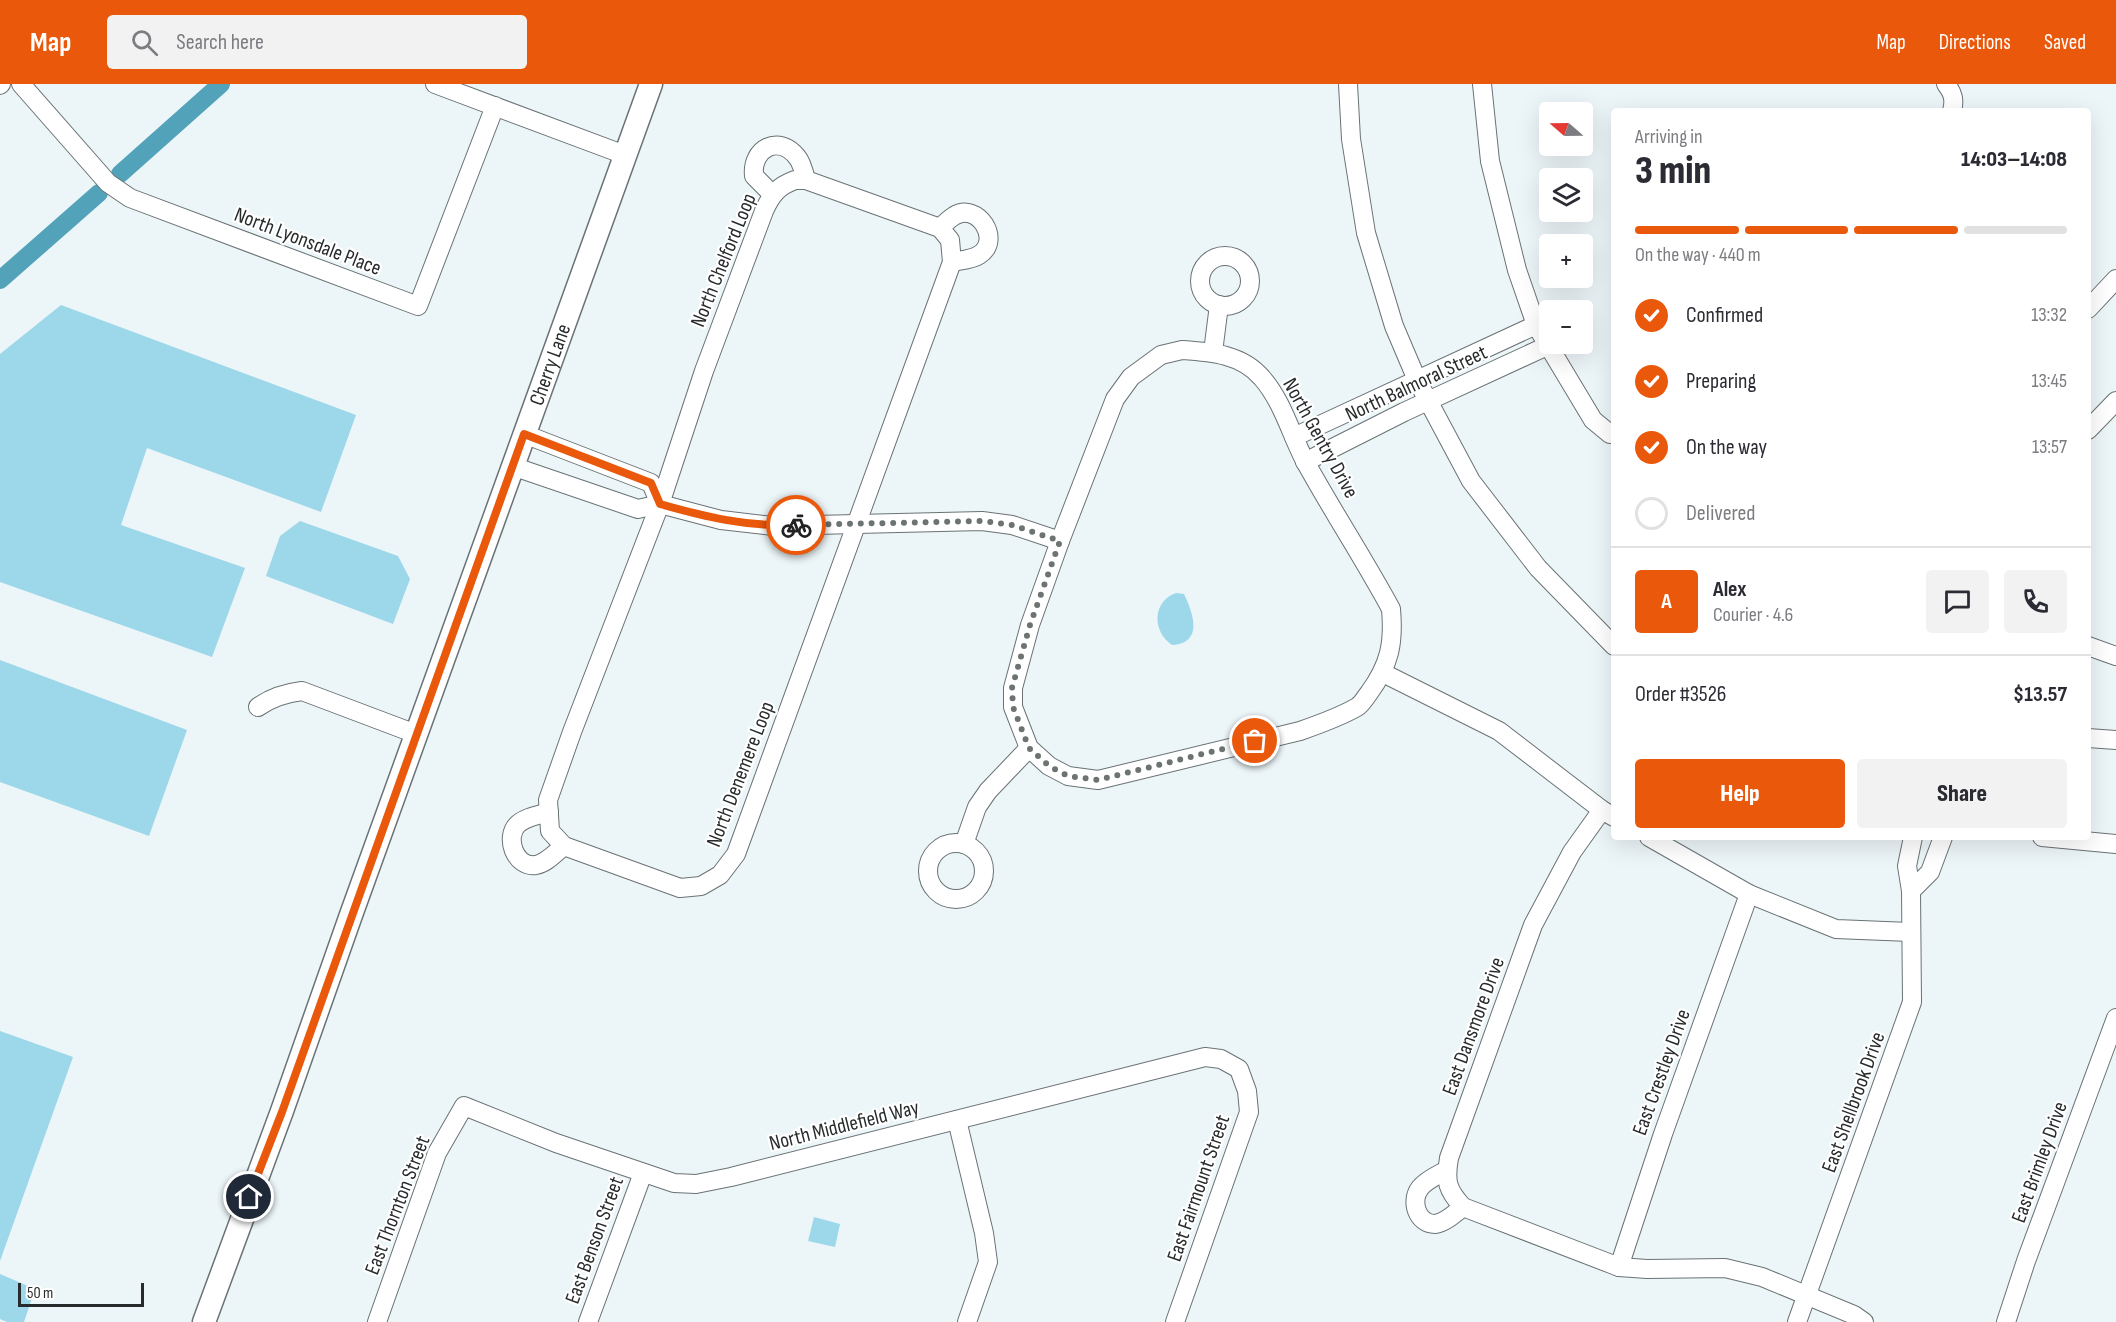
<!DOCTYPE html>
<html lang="en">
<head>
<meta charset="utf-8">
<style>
	:root { --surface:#fff; --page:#f2f2f3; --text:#2b2b33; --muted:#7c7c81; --line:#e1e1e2; --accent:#ea580c }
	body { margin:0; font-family:"Sofia Sans Condensed",sans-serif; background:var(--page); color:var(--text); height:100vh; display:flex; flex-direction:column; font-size:22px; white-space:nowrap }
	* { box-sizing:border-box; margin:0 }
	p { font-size:20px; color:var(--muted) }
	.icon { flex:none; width:33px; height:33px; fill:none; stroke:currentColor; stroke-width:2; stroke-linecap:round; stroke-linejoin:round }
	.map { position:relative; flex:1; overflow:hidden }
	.side { position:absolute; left:1611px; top:24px; width:480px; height:732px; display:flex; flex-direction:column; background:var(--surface); border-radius:6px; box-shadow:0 6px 24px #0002 }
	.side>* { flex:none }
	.needle { width:39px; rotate:290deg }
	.buttons { position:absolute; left:1539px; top:18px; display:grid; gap:12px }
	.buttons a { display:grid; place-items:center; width:54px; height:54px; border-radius:6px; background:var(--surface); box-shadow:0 6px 24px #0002; font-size:30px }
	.scale { position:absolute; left:18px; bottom:15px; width:126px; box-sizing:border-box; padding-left:6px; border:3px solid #282b2c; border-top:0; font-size:16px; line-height:21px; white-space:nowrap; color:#282b2c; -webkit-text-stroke:4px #fff; paint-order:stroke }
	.pin { position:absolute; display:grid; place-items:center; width:51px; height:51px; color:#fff; margin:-26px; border:3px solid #fff; border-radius:50%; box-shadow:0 2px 6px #0007 }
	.courier { position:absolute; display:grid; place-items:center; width:60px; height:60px; margin:-30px; border:4px solid #ea580c; border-radius:50%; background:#fff; color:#222; box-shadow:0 2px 8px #0007 }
	.summary em { font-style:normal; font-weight:800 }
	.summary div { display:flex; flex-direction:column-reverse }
	.summary { display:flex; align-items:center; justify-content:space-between; height:102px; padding:0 24px }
	h1 { font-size:39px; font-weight:800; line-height:45px }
	.bar { display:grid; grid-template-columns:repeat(4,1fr); gap:9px 6px; align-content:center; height:72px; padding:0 24px }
	.bar i { height:8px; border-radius:4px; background:var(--line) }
	.bar .current { background:var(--accent) }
	.bar p { grid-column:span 4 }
	.line { display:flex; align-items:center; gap:15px; padding:0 24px; border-top:2px solid var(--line) }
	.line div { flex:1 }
	.round { display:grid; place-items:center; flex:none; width:63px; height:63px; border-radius:6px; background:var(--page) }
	ol { padding:0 24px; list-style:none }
	li { display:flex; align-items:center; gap:18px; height:66px }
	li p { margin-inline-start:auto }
	li .icon { padding:6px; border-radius:50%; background:var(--accent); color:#fff; stroke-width:4 }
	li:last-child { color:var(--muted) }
	li i { width:33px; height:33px; border:3px solid var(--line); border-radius:50% }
	.action { display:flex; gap:12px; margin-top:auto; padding:12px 24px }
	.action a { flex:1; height:69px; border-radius:6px; background:var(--accent); color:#fff; font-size:24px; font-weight:800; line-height:69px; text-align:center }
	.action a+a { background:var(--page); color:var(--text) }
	header { display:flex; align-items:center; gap:36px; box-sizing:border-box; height:84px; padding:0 30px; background:var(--accent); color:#fff }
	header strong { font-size:28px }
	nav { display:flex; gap:33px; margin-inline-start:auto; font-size:21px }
	.search { width:420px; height:54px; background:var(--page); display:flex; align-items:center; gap:15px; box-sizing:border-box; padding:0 21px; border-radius:6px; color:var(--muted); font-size:22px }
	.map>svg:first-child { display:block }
	.green { fill:#9dd7ea }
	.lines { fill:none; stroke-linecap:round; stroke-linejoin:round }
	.canal { stroke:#52a2ba; stroke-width:18 }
	.minor-casing { stroke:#6a7275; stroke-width:20 }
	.major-casing { stroke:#6a7275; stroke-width:25 }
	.minor { stroke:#fff; stroke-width:18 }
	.major { stroke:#fff; stroke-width:22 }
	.done { stroke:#6d7273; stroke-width:6; stroke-dasharray:0 10.8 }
	.route { stroke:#ea580c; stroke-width:8 }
	.labels { text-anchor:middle; stroke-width:4.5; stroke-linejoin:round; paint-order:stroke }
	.street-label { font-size:21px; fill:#282b2c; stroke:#fff }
</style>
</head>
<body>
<header>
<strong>Map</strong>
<div class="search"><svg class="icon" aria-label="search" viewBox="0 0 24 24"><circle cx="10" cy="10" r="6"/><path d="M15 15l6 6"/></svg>Search here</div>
<nav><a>Map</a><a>Directions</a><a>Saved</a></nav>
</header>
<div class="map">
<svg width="2116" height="1238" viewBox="0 0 2116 1238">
	<rect width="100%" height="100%" fill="#ecf5f8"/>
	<g class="green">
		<path d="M61 221 356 331 321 428 147 364 121 441 245 484 212 573 0 498V270Z"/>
		<path d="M300 437 398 472 410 495 393 540 266 492 280 452Z"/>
		<path d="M1176 509 1184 510C1193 529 1204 559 1172 561 1152 548 1152 517 1176 509Z"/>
		<path d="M0 576 187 646 149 752 0 698Z"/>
		<path d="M0 947 73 973 0 1177Z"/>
		<path d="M814 1133 840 1140 835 1163 808 1157Z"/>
		<path d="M0 1190 35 1205 24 1238H7L0 1235Z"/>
	</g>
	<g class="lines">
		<g class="canal">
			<path d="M120 90 221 0"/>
			<path d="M0 196 99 109"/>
		</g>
		<g class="minor-casing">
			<g id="minor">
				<path d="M21 0 108 99 130 114 418 222 495 22"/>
				<path d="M435 0 625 71"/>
				<path d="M1348 0 1351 55 1366 149 1394 242 1417 296 1471 397 1538 484 1614 562"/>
				<path d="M1482 0 1490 77 1517 186 1536 241 1593 336 1610 350H1614"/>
				<path d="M1946 0C1953 9 1955 16 1952 27"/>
				<path d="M0 1 1 0"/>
				<path d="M795 96H806L940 144 950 156 952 178 736 770 720 791 701 802 680 804 564 762 550 747 548 716 572 648 660 420 704 287 764 127C771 111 778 102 795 96Z"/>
				<path d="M772 110 754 92C751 64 779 50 797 73 802 79 804 88 806 96"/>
				<path d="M940 144C944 140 949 135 954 132 977 117 1003 156 979 171 971 176 961 176 952 178"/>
				<circle cx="1225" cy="197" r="25"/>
				<path d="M2088 225 2116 195"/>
				<path d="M1182 266C1211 268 1242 270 1262 294 1283 318 1291 351 1306 379 1333 428 1364 475 1391 525 1394 559 1390 580 1369 609 1365 614 1362 620 1357 623 1340 633 1320 640 1300 647L1098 696 1068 692 1049 682 1029 664 1013 623V604L1030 541 1060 457 1115 315 1131 293 1161 271Z"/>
				<path d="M1213 268 1219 221"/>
				<path d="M2088 346 2116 317"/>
				<path d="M524 350 651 399 660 420"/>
				<path d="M1294 353 1536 241"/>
				<path d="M1305 378 1404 328 1547 262"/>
				<path d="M512 382 638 425 660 420 721 436 773 442 982 437 1012 441 1060 457"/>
				<path d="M2088 562 2116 572"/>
				<path d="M1383 589 1499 647 1602 726 1614 733"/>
				<path d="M258 623C272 613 285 609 302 607L416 650"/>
				<path d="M2088 654 2116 656"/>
				<path d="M1602 726 1572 768 1533 841 1449 1074C1445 1097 1447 1106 1463 1123L1619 1183 1647 1185 1725 1184 1762 1193 1854 1231 1864 1238"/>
				<path d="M549 728C539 731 526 733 518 740 504 753 515 784 536 781 547 779 556 768 564 762"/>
				<path d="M1649 753 1749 810 1836 845 1910 848"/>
				<path d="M2042 753 2116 760"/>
				<circle cx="956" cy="787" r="28"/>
				<path d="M964 760 977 723 988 707 1029 664"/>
				<path d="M1911 807 1930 788 1943 753"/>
				<path d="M957 1036 984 1149 988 1178 967 1238"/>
				<path d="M1447 1086C1438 1091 1426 1096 1420 1104 1410 1117 1417 1140 1435 1140 1445 1139 1455 1129 1463 1123"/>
				<path d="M1619 1183 1663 1050 1749 810"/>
				<path d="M377 1238 437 1069 464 1022 556 1059 674 1099 696 1100 731 1093 1205 973 1221 975 1239 985 1247 1007 1249 1028 1175 1238"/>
				<path d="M588 1238 643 1089"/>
				<path d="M1797 1238 1912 918 1911 807 1907 782 1913 753"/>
				<path d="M2006 1238 2026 1177 2116 934"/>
			</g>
		</g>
		<g class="major-casing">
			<g id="major">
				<path id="s1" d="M204 1238 282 1027 351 831 651 0"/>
			</g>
		</g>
		<use href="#minor" class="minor"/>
		<use href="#major" class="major"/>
	</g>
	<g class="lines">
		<path class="done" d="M796 441 982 437 1012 441 1060 457 1030 541 1012 604 1013 623 1029 664 1049 682 1068 692 1098 696 1255 657"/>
		<path class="route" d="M249 1113 282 1028 524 350 651 399 660 420C706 433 747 443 796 441"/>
	</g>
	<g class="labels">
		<g class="street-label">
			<text transform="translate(308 157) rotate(21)" y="7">North Lyonsdale Place</text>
			<text transform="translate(723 176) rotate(-68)" y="7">North Chelford Loop</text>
			<text dy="7" stroke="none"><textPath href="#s1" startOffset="1018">Cherry Lane</textPath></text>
			<text transform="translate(1416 299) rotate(-25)" y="7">North Balmoral Street</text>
			<text transform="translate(1321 354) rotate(61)" y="7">North Gentry Drive</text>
			<text transform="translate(740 690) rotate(-69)" y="7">North Denemere Loop</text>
			<text transform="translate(1473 942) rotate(-70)" y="7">East Dansmore Drive</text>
			<text transform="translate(1661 988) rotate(-70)" y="7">East Crestley Drive</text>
			<text transform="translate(1853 1018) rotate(-70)" y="7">East Shellbrook Drive</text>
			<text transform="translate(844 1041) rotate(-14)" y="7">North Middlefield Way</text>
			<text transform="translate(2039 1078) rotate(-70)" y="7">East Brimley Drive</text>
			<text transform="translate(1198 1104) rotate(-71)" y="7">East Fairmount Street</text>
			<text transform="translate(397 1121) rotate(-69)" y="7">East Thornton Street</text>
			<text transform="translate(594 1156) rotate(-70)" y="7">East Benson Street</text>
		</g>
	</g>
</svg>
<div class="buttons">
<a><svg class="needle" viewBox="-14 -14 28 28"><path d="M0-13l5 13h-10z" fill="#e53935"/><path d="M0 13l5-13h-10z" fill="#7c7c81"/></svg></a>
<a><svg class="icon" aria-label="layers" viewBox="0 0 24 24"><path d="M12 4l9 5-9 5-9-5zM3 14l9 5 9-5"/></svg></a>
<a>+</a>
<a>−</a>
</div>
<div class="scale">50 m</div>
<div class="pin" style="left:1255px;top:657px;background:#ea580c"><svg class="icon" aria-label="bag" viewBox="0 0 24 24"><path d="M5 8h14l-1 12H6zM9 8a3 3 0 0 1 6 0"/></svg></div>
<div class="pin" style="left:249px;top:1113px;background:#1f2937"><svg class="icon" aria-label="home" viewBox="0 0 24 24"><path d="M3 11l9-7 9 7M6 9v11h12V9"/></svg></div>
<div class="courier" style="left:796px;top:441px"><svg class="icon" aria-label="bike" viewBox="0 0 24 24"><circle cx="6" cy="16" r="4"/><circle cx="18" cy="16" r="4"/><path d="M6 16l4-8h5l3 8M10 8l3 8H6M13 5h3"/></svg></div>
<section class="side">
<div class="summary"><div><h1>3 min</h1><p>Arriving in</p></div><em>14:03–14:08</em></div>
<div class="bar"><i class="current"></i><i class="current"></i><i class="current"></i><i></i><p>On the way · 440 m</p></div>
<ol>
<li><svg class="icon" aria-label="check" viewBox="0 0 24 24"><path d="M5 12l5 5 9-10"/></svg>Confirmed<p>13:32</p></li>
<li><svg class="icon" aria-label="check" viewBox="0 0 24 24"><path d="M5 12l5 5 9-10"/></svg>Preparing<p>13:45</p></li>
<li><svg class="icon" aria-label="check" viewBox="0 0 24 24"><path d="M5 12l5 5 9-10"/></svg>On the way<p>13:57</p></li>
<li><i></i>Delivered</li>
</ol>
<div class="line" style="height:108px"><b class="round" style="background:var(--accent);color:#fff">A</b><div><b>Alex</b><p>Courier · 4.6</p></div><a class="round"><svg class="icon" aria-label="chat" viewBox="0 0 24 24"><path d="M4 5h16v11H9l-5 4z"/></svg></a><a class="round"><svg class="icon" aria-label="phone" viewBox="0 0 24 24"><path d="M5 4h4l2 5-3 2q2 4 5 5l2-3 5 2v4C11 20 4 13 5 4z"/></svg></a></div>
<div class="line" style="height:78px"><div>Order #3526</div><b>$13.57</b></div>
<div class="action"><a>Help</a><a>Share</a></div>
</section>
</div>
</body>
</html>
